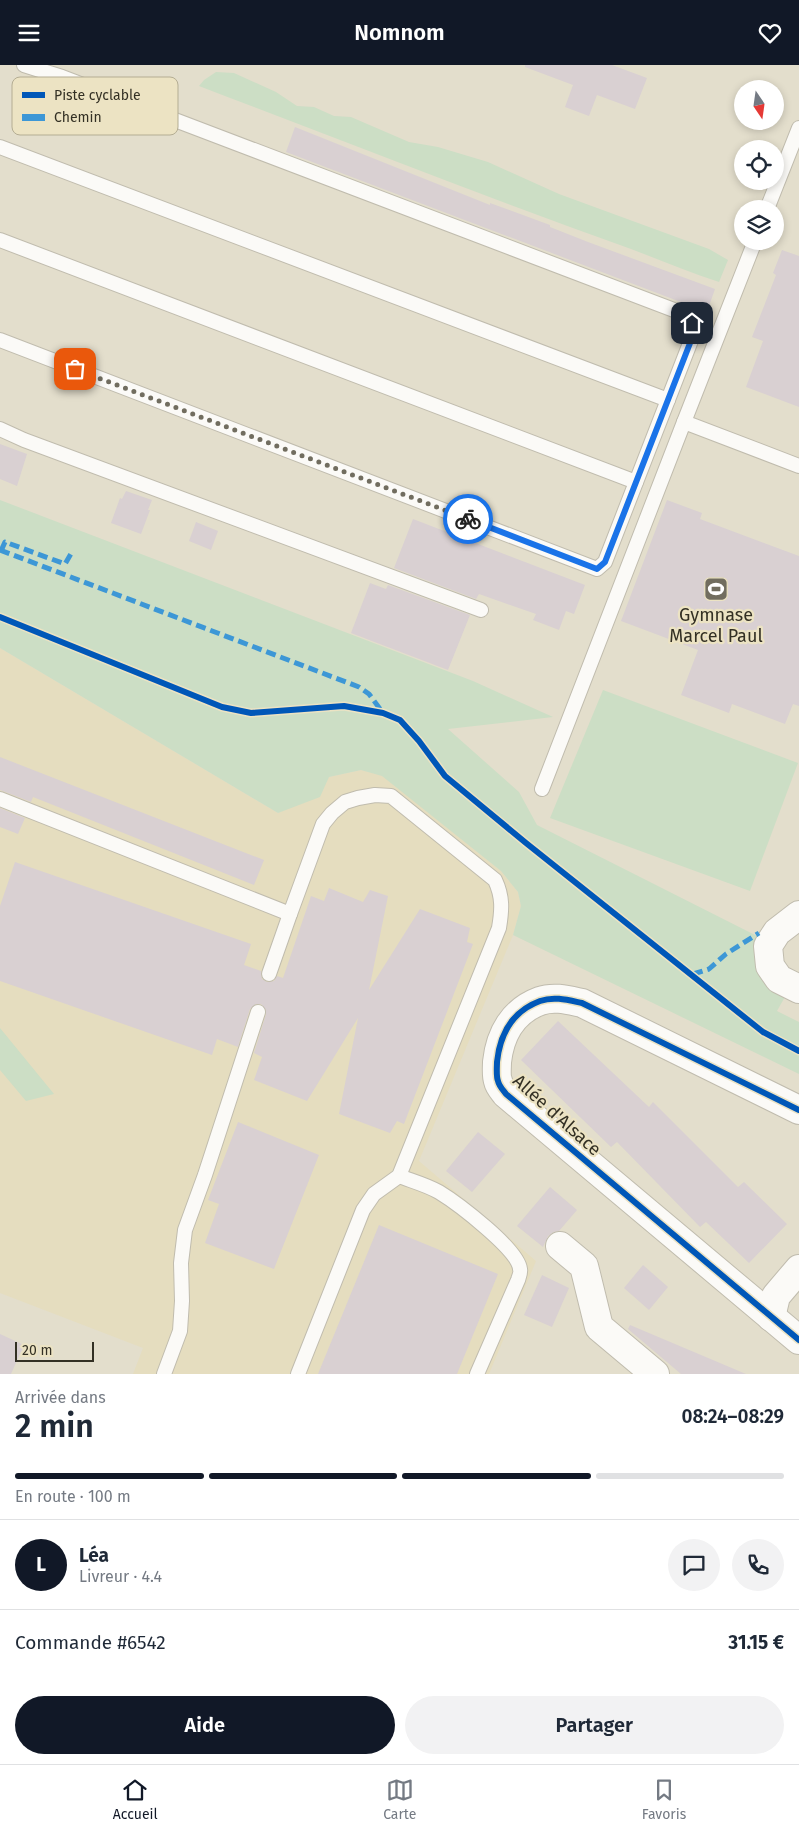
<!DOCTYPE html>
<html lang="fr">
<head>
<meta charset="utf-8">
<style>
	:root { --surface:#fff; --page:#f2f2f3; --text:#1f2937; --muted:#747a83; --line:#e0e1e3; --accent:#111827 }
	body { margin:0; font-family:"Fira Sans",sans-serif; background:var(--page); color:var(--text); height:100vh; display:flex; flex-direction:column; font-size:19px; white-space:nowrap }
	* { box-sizing:border-box; margin:0 }
	p { font-size:16px; color:var(--muted) }
	.icon { flex:none; width:28px; height:28px; fill:none; stroke:currentColor; stroke-width:2; stroke-linecap:round; stroke-linejoin:round }
	.map { position:relative; height:1309px; overflow:hidden }
	.details { display:flex; flex-direction:column; background:var(--surface); flex:1 }
	.details>* { flex:none }
	.needle { width:32px; rotate:167deg }
	.controls { position:absolute; left:734px; top:15px; display:grid; gap:10px }
	.controls a { display:grid; place-items:center; width:50px; height:50px; border-radius:50%; background:var(--surface); box-shadow:0 2px 8px #0003; font-size:25px }
	.scale { position:absolute; left:15px; bottom:12px; width:79px; box-sizing:border-box; padding-left:5px; border:2px solid #333024; border-top:0; font-size:14px; line-height:18px; white-space:nowrap; color:#333024; -webkit-text-stroke:4px #ece3c3; paint-order:stroke }
	.pin { position:absolute; display:grid; place-items:center; width:42px; height:42px; color:#fff; margin:-21px; border-radius:10px; box-shadow:0 2px 8px #0006 }
	.courier { position:absolute; display:grid; place-items:center; width:50px; height:50px; margin:-25px; border:4px solid #1a73e8; border-radius:50%; background:#fff; color:#222; box-shadow:0 1px 6px #0007 }
	.head em { font-style:normal; font-weight:600 }
	.head div { display:flex; flex-direction:column-reverse }
	.head { display:flex; align-items:center; justify-content:space-between; height:85px; padding:0 15px }
	h1 { font-size:32px; font-weight:600; line-height:38px }
	.bar { display:grid; grid-template-columns:repeat(4,1fr); gap:8px 5px; align-content:center; height:60px; padding:0 15px }
	.bar i { height:6px; border-radius:4px; background:var(--line) }
	.bar .current { background:var(--accent) }
	.bar p { grid-column:span 4 }
	.line { display:flex; align-items:center; gap:12px; padding:0 15px; border-top:1px solid var(--line) }
	.line div { flex:1 }
	.round { display:grid; place-items:center; flex:none; width:52px; height:52px; border-radius:26px; background:var(--page) }
	.button { display:flex; gap:10px; margin-top:auto; padding:10px 15px }
	.button a { flex:1; height:58px; border-radius:30px; background:var(--accent); color:#fff; font-size:20px; font-weight:600; line-height:58px; text-align:center }
	.button a+a { background:var(--page); color:var(--text) }
	header { display:flex; justify-content:space-between; align-items:center; height:65px; padding:0 15px; background:var(--accent); color:#fff; font-size:22px; font-weight:600 }
	.dock { display:flex; justify-content:space-around; align-items:center; height:70px; border-top:1px solid var(--line); background:var(--surface); font-size:14px; color:var(--muted) }
	.dock a { display:grid; justify-items:center; gap:2px }
	.dock .current { color:var(--accent) }
	.map>svg:first-child { display:block }
	.built { fill:#e5ddbf }
	.green { fill:#ccdec5 }
	.building { fill:#d9d0d2 }
	.lines { fill:none; stroke-linecap:round; stroke-linejoin:round }
	.lane-casing { stroke:#c0bcae; stroke-width:16 }
	.street-casing { stroke:#c0bcae; stroke-width:30 }
	.lane { stroke:#fbfaf7; stroke-width:14 }
	.street { stroke:#fbfaf7; stroke-width:28 }
	.quiet { stroke:#3d97d6; stroke-width:5; stroke-dasharray:10 5; stroke-linecap:butt }
	.cycleway-casing { stroke:#ece3c3; stroke-width:9 }
	.cycleway { stroke:#0057b8; stroke-width:6 }
	.done { stroke:#716d5f; stroke-width:5; stroke-dasharray:0 9 }
	.route { stroke:#1a73e8; stroke-width:6 }
	.labels { text-anchor:middle; stroke-width:4.5; stroke-linejoin:round; paint-order:stroke }
	.poi-label { font-size:18px; fill:#333024; stroke:#ece3c3 }
	.street-label { font-size:18px; fill:#333024; stroke:#ece3c3 }
	.key { fill:#ece3c3; stroke:#b4ad93; stroke-width:1 }
	.key-label { font-size:14px; fill:#333024 }
</style>
</head>
<body>
<header><svg class="icon" aria-label="menu" viewBox="0 0 24 24"><path d="M4 6h16M4 12h16M4 18h16"/></svg>Nomnom<svg class="icon" aria-label="heart" viewBox="0 0 24 24"><path d="M12 20l-8-8c-3-5 5-10 8-4 3-6 11-1 8 4z"/></svg></header>
<div class="map">
<svg width="799" height="1309" viewBox="0 0 799 1309">
	<rect width="100%" height="100%" fill="#e3decc"/>
	<path class="built" d="M0 583 278 748 329 712 361 705 382 710 501 806 518 827 521 841 513 870 419 1096 536 1196 489 1309H133L143 1283 0 1228Z"/>
	<g class="green">
		<path d="M216 7 234 8 276 27 297 41 314 42 334 51 351 52 409 77 438 82 488 97 559 129 709 184 728 195 719 217C689 207 660 195 631 184 486 132 343 76 199 21L204 15Z"/>
		<path d="M0 435 473 616 553 652 448 664 519 727 537 760 757 871 763 903 786 930 777 946 799 957V1009L513 870 521 841 518 827 501 806 382 711 361 705 329 712 320 732 278 748 0 583Z"/>
		<path d="M603 625 798 698 750 826 550 753Z"/>
		<path d="M0 963 54 1029 26 1036 0 1005Z"/>
	</g>
	<g class="building">
		<path d="M525 0H612L647 13 635 44 597 30 589 51 565 42 573 20 525 2Z"/>
		<path d="M295 62 490 140V138L550 160V162L588 177 715 224 707 247 286 87Z"/>
		<path d="M782 185 799 191V342L746 322 763 276 752 272 776 210 773 208Z"/>
		<path d="M0 379 27 389 17 421 0 414Z"/>
		<path d="M126 426 152 435 148 445H150L141 469 111 458 120 433 122 434Z"/>
		<path d="M667 435 702 448 700 454 799 491V641L793 639 785 659 732 639 729 648 681 630 698 585 621 556Z"/>
		<path d="M413 454 585 520 574 549 566 546 559 565 533 555 536 549 479 529 476 534 394 503Z"/>
		<path d="M196 457 218 466 211 485 189 476Z"/>
		<path d="M370 518 386 524 388 520 470 550 448 605 351 568Z"/>
		<path d="M0 692 264 795 254 820 33 732 31 737 0 725Z"/>
		<path d="M0 743 25 753 18 769 0 762Z"/>
		<path d="M15 797 251 879 244 900 261 906 262 914 267 917 274 916 277 911 283 913 311 831 324 836 329 823 363 837 370 825 388 831 369 925 420 844 470 863 467 877 473 879 404 1059 397 1056 390 1068 339 1049 358 953 307 1036 254 1015 262 992 254 988 266 949V945L261 939H256L250 944 238 982 217 974 212 990 0 916V841Z"/>
		<path d="M558 956 649 1042 653 1037 738 1122 744 1117 787 1159 749 1198 706 1157 700 1162 617 1077 611 1082 521 995Z"/>
		<path d="M238 1057 319 1090 274 1204 205 1178 219 1139 208 1135Z"/>
		<path d="M478 1067 505 1089 472 1127 446 1106Z"/>
		<path d="M550 1122 577 1145 559 1166 554 1167 548 1171 543 1182 517 1161Z"/>
		<path d="M379 1160 498 1209 457 1309H318Z"/>
		<path d="M643 1200 668 1222 649 1245 624 1223Z"/>
		<path d="M542 1210 569 1223 552 1262 524 1250Z"/>
		<path d="M630 1260 746 1309H681L628 1264Z"/>
		<path d="M0 1269 24 1280 11 1309H0Z"/>
	</g>
	<g class="lines">
		<g class="lane-casing">
			<g id="lane">
				<path d="M0 82 668 335"/>
				<path d="M767 144 799 63"/>
				<path d="M0 175 636 417"/>
				<path d="M0 275 597 504 605 497 692 273V257L687 250 62 12 24 0"/>
				<path d="M684 357 755 176"/>
				<path d="M0 364 24 375 481 545"/>
				<path d="M542 724 684 357 799 401"/>
				<path d="M0 734 290 849 323 759 332 748 345 737 358 733 375 730 391 731 495 815C503 832 502 845 499 863L399 1111 374 1129 363 1145 298 1309"/>
				<path d="M269 909 290 849"/>
				<path d="M399 1111C412 1116 427 1120 439 1127 457 1138 518 1184 520 1204 521 1207 519 1212 518 1215L477 1309"/>
				<path d="M164 1309 180 1266 182 1236 181 1198 185 1165 205 1110 258 947"/>
			</g>
		</g>
		<g class="street-casing">
			<g id="street">
				<path d="M799 850 777 867 768 881 770 901 779 914 799 924"/>
				<path d="M799 1045 582 938C568 935 554 931 540 936 513 946 500 969 497 997 497 1002 496 1011 498 1016 499 1021 503 1025 506 1029L799 1275"/>
				<path d="M560 1181 584 1201 599 1262 655 1309"/>
				<path d="M771 1252 776 1231 799 1204"/>
			</g>
		</g>
		<use href="#lane" class="lane"/>
		<use href="#street" class="street"/>
		<g class="quiet">
			<path d="M0 485 359 622 369 629 383 648"/>
			<path d="M1 486 5 477 65 499 72 487"/>
			<path d="M693 909 709 904 726 889 759 868"/>
		</g>
		<g class="cycleway-casing">
			<g id="cycleway">
				<path d="M0 552 222 642 251 648 344 641 383 648 400 655 419 676 445 711 526 778 763 967 799 986"/>
				<path d="M799 1045 582 938C568 935 554 931 540 936 513 946 500 969 497 997 497 1002 496 1011 498 1016 499 1021 503 1025 506 1029L799 1275"/>
			</g>
		</g>
		<use href="#cycleway" class="cycleway"/>
	</g>
	<g class="lines">
		<path class="done" d="M75 304 468 454"/>
		<path class="route" d="M468 454 597 504 605 497 692 273V258"/>
	</g>
	<defs>
		<g id="stadium-square" transform="scale(1.25)"><rect x="-9" y="-9" width="18" height="18" rx="4" fill="#716d5f" stroke="#ece3c3"/><path d="M0-5a6.5 5 0 1 0 0 10a6.5 5 0 1 0 0-10ZM-3.5-1.8h7v3.6h-7Z" fill="#fff"/></g>
	</defs>
	<g fill-rule="evenodd">
		<use href="#stadium-square" x="716" y="524"/>
	</g>
	<g class="labels">
		<g class="poi-label">
			<text x="716" y="556">Gymnase<tspan x="716" dy="21">Marcel Paul</tspan></text>
		</g>
		<g class="street-label">
			<text transform="translate(557 1050) rotate(42)" y="6">Allée d'Alsace</text>
		</g>
	</g>
	<rect x="12" y="12" width="166" height="58" rx="8" class="key"/>
	<rect x="22" y="27" width="23" height="6" fill="#0057b8"/>
	<rect x="22" y="49" width="23" height="7" fill="#3d97d6"/>
	<g class="key-label">
		<text x="54" y="35">Piste cyclable</text>
		<text x="54" y="57">Chemin</text>
	</g>
</svg>
<div class="controls">
<a><svg class="needle" viewBox="-14 -14 28 28"><path d="M0-13l5 13h-10z" fill="#e53935"/><path d="M0 13l5-13h-10z" fill="#747a83"/></svg></a>
<a><svg class="icon" aria-label="locate" viewBox="0 0 24 24"><circle cx="12" cy="12" r="6"/><path d="M12 2v4M12 18v4M2 12h4M18 12h4"/></svg></a>
<a><svg class="icon" aria-label="layers" viewBox="0 0 24 24"><path d="M12 4l9 5-9 5-9-5zM3 14l9 5 9-5"/></svg></a>
</div>
<div class="scale">20 m</div>
<div class="pin" style="left:75px;top:304px;background:#ea580c"><svg class="icon" aria-label="bag" viewBox="0 0 24 24"><path d="M5 8h14l-1 12H6zM9 8a3 3 0 0 1 6 0"/></svg></div>
<div class="pin" style="left:692px;top:258px;background:#1f2937"><svg class="icon" aria-label="home" viewBox="0 0 24 24"><path d="M3 11l9-7 9 7M6 9v11h12V9"/></svg></div>
<div class="courier" style="left:468px;top:454px"><svg class="icon" aria-label="bike" viewBox="0 0 24 24"><circle cx="6" cy="16" r="4"/><circle cx="18" cy="16" r="4"/><path d="M6 16l4-8h5l3 8M10 8l3 8H6M13 5h3"/></svg></div>
</div>
<section class="details">
<div class="head"><div><h1>2 min</h1><p>Arrivée dans</p></div><em>08:24–08:29</em></div>
<div class="bar"><i class="current"></i><i class="current"></i><i class="current"></i><i></i><p>En route · 100 m</p></div>
<div class="line" style="height:90px"><b class="round" style="background:var(--accent);color:#fff">L</b><div><b>Léa</b><p>Livreur · 4.4</p></div><a class="round"><svg class="icon" aria-label="chat" viewBox="0 0 24 24"><path d="M4 5h16v11H9l-5 4z"/></svg></a><a class="round"><svg class="icon" aria-label="phone" viewBox="0 0 24 24"><path d="M5 4h4l2 5-3 2q2 4 5 5l2-3 5 2v4C11 20 4 13 5 4z"/></svg></a></div>
<div class="line" style="height:65px"><div>Commande #6542</div><b>31.15 €</b></div>
<div class="button"><a>Aide</a><a>Partager</a></div>
</section>
<nav class="dock">
<a class="current"><svg class="icon" aria-label="home" viewBox="0 0 24 24"><path d="M3 11l9-7 9 7M6 9v11h12V9"/></svg>Accueil</a>
<a><svg class="icon" aria-label="map" viewBox="0 0 24 24"><path d="M3 6l6-2 6 2 6-2v14l-6 2-6-2-6 2zM9 4v14M15 6v14"/></svg>Carte</a>
<a><svg class="icon" aria-label="saved" viewBox="0 0 24 24"><path d="M7 4h10v16l-5-4-5 4z"/></svg>Favoris</a>
</nav>
</body>
</html>
